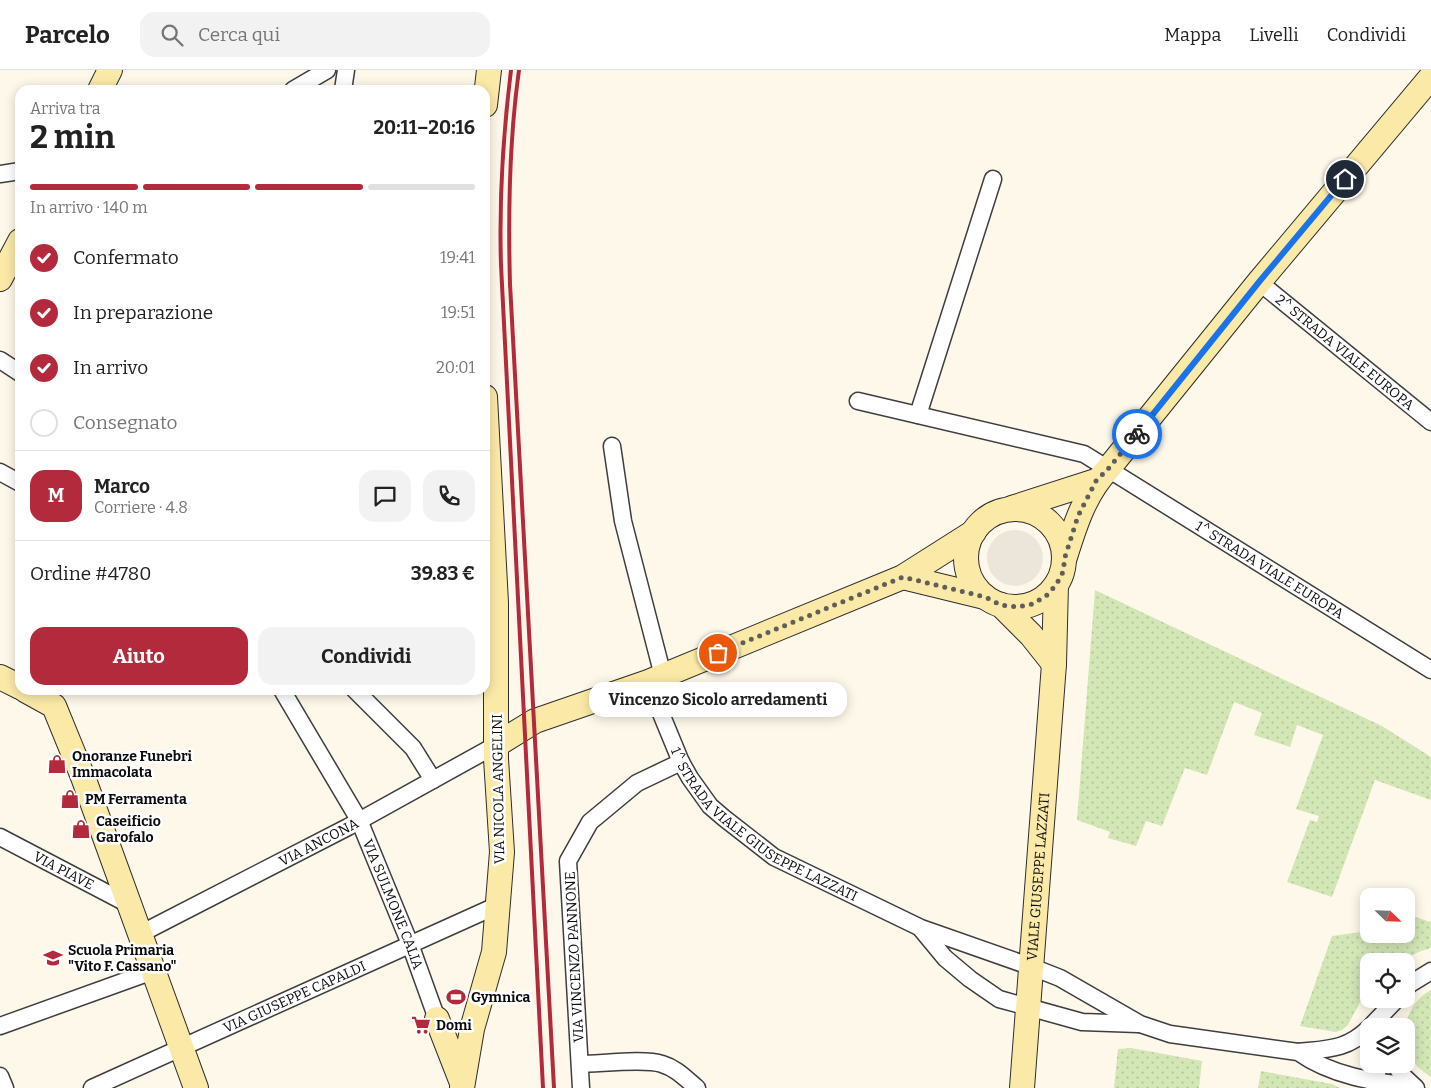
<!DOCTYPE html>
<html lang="it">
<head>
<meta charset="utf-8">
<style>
	:root { --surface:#fff; --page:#f2f2f2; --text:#222; --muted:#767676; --line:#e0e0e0; --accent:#b42a3d }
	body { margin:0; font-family:Bitter,serif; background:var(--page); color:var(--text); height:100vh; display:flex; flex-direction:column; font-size:19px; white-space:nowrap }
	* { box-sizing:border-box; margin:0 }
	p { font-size:16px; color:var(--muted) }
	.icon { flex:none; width:28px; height:28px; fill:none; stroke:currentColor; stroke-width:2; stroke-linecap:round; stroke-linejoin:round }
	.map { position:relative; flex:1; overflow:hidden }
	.panel { position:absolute; left:15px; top:15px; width:475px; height:610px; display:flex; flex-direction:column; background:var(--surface); border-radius:15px; box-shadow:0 2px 12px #0003 }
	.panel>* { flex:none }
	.needle { width:32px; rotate:113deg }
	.controls { position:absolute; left:1360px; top:818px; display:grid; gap:10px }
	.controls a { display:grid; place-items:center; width:55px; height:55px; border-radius:10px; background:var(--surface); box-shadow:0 2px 12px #0003; font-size:25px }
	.pin { position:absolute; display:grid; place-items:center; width:42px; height:42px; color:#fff; margin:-21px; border:2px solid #fff; border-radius:50%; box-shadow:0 1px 5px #0007 }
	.courier { position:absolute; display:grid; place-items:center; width:50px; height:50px; margin:-25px; border:4px solid #1a73e8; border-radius:50%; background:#fff; color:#222; box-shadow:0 1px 6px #0007 }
	.bubble { position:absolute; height:35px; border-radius:15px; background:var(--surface); box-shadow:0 2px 12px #0003; font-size:16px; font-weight:700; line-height:35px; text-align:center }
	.head em { font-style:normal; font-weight:700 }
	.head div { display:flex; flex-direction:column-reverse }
	.head { display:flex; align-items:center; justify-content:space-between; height:85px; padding:0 15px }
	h1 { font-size:32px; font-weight:700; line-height:38px }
	.bar { display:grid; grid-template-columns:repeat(4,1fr); gap:8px 5px; align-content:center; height:60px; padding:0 15px }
	.bar i { height:6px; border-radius:4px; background:var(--line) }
	.bar .active { background:var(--accent) }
	.bar p { grid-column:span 4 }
	.line { display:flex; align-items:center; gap:12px; padding:0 15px; border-top:1px solid var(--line) }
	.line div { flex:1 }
	.round { display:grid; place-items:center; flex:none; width:52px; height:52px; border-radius:15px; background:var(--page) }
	ol { padding:0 15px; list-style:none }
	li { display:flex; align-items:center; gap:15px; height:55px }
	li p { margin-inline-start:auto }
	li .icon { padding:5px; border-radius:50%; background:var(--accent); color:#fff; stroke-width:4 }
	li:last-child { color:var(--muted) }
	li i { width:28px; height:28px; border:2px solid var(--line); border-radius:50% }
	.primary-button { display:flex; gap:10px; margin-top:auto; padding:10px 15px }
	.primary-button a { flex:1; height:58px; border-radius:15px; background:var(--accent); color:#fff; font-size:20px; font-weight:700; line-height:58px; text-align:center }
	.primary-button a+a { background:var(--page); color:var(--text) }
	header { display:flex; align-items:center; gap:30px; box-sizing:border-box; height:70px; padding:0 25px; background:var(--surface); border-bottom:1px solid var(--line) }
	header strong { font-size:24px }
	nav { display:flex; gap:28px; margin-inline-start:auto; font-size:18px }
	.search { width:350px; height:45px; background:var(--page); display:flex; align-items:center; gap:12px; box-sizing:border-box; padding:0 18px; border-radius:15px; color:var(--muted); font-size:19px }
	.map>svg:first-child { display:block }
	.grass { fill:url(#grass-dots) }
	.plaza { fill:#ece6da }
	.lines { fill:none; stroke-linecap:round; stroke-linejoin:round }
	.street-casing { stroke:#3e3e3e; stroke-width:19 }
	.secondary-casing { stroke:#2d2d2d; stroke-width:26 }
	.street { stroke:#fff; stroke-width:16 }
	.secondary { stroke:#fbeaa7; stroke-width:24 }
	.rail { stroke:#b42a3d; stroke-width:4 }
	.done { stroke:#605e59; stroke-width:5; stroke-dasharray:0 9 }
	.route { stroke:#1a73e8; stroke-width:6 }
	.labels { text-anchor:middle; stroke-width:5; stroke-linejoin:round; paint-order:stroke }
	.street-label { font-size:14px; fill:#0b0b0b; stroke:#fff }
	.poi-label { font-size:14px; font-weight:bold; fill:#0b0b0b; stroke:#fff; text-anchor:start }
</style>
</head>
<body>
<header>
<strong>Parcelo</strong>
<div class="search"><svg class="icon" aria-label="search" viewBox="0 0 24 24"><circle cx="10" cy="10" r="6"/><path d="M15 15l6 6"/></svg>Cerca qui</div>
<nav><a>Mappa</a><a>Livelli</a><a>Condividi</a></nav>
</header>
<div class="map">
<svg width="1431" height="1018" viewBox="0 0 1431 1018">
	<defs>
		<pattern id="grass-dots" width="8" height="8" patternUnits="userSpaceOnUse" patternTransform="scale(1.25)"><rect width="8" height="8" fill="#d3e6b6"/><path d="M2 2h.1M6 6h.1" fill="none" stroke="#b4c49b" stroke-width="1.8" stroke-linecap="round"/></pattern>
	</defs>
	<rect width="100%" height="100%" fill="#fef8ea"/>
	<g class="grass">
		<path d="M1095 520 1382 656 1431 687V730L1375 710 1332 827 1287 812 1310 750 1317 752 1319 746 1296 739 1323 665 1297 655 1290 677 1254 665 1262 643 1234 632 1207 705 1185 698 1162 756 1146 751 1136 776 1108 768 1110 762 1077 750Z"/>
		<path d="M1406 844 1431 852V878L1421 881 1401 891H1369V920L1359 934 1348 955 1342 960 1336 962 1300 956 1332 866 1361 862 1366 846H1369V864H1406Z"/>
		<path d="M1431 920V1007C1408 992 1406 982 1406 956H1405C1409 941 1416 928 1431 920Z"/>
		<path d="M1131 978 1202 991 1199 1018H1114L1118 979Z"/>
		<path d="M1261 1001 1332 1014 1340 1018H1258Z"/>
	</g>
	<circle class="plaza" cx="1015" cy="488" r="28"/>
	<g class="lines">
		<g class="street-casing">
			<g id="street">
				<path d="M293 20 327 0"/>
				<path d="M343 20 346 0"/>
				<path d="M0 104 20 101"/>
				<path id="s1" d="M1259 212 1431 352"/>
				<path d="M0 290 20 303"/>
				<path id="s2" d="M858 331 1084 384 1431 600"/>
				<path d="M918 345 993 109"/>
				<path d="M612 376 623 451 663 606"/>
				<path d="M0 402 20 413"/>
				<path id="s3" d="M648 612 681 692 690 708 710 736 724 748 774 787 921 858 1032 897 1060 908 1140 954 1170 964 1298 982C1332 1006 1373 1012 1413 1016"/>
				<path id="s4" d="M282 620 359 750 410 874 437 949"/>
				<path d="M355 620 413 678 433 710"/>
				<path id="s5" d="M0 767 128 834"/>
				<path d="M921 859 945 888 970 909 999 929 1082 952 1138 954"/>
				<path id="s6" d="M140 864 348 757 496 675"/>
				<path d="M1406 918 1410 914 1431 901"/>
				<path d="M0 956 153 901"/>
				<path d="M1371 956 1395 931"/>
				<path d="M1298 982C1327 979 1347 980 1369 958"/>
				<path d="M580 994C600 994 644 988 662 994 676 998 686 1009 697 1018"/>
				<path d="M1395 994 1401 1004 1416 1018"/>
				<path d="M0 1006 5 1018"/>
				<path id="s7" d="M92 1018 498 835"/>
				<path d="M581 1018 568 791 590 752 637 713 681 692"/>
				<path d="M1374 1018 1379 994"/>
			</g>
		</g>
		<g class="secondary-casing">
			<g id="secondary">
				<path d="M100 20 110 0"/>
				<path d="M485 35 489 0"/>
				<path d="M0 209 20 171"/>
				<path d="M1012 438 1096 411"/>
				<circle cx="1015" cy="488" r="49"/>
				<path d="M1065 487C1075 455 1085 423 1108 399L1259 212 1431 7"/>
				<path d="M903 507 985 527"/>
				<path d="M1001 535 1031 565 1054 594"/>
				<path d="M0 607 20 617"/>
				<path d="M25 620 54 636 83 707 196 1018"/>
				<path d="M496 675 535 651 648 612 903 507 974 462"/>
				<path d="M437 949 462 1013"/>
				<path d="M462 1018 472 959 494 882 502 782 496 689V533L485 327"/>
				<path id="s8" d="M1022 1018 1054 594 1056 515"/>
			</g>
		</g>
		<use href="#street" class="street"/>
		<use href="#secondary" class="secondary"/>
		<g class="rail">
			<path d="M511 0C503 65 499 130 501 195L543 1018"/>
			<path d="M519 0C509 71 508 143 510 214L554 1018"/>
		</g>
	</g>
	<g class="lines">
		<path class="done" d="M718 583 903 507 985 527 1001 535 1017 537 1032 534 1046 526 1056 515 1063 502 1065 487 1078 446 1096 411 1108 399 1137 364"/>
		<path class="route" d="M1137 364 1259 212 1345 109"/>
	</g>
	<defs>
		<g id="shop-bare" transform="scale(1.5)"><path d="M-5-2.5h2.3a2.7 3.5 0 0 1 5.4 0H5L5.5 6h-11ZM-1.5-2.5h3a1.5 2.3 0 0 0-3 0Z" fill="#b42a3d" stroke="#fff" stroke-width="2.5" paint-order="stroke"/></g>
		<g id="school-bare" transform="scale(1.5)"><path d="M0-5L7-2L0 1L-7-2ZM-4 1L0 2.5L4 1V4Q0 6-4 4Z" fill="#b42a3d" stroke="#fff" stroke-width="2.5" paint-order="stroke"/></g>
		<g id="stadium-bare" transform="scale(1.5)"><path d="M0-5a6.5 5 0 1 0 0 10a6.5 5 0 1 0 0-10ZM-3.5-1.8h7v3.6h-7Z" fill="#b42a3d" stroke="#fff" stroke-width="2.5" paint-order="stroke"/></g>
		<g id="supermarket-bare" transform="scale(1.5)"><path d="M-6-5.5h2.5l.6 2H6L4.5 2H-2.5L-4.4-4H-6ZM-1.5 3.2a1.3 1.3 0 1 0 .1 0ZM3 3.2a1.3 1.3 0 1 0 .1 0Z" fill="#b42a3d" stroke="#fff" stroke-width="2.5" paint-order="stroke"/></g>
	</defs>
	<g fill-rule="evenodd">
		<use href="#shop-bare" x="57" y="694"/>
		<use href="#shop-bare" x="70" y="729"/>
		<use href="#shop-bare" x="81" y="759"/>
		<use href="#school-bare" x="53" y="888"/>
		<use href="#stadium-bare" x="456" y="927"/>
		<use href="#supermarket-bare" x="421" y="955"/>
	</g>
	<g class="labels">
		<g class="street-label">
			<text dy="5" stroke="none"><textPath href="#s1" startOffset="111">2^ STRADA VIALE EUROPA</textPath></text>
			<text dy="5" stroke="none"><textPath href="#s2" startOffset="451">1^ STRADA VIALE EUROPA</textPath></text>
			<text transform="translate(498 719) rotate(-91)" y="5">VIA NICOLA ANGELINI</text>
			<text dy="5" stroke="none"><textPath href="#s3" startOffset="192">1^ STRADA VIALE GIUSEPPE LAZZATI</textPath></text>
			<text dy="5" stroke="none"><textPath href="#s6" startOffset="201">VIA ANCONA</textPath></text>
			<text dy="5" stroke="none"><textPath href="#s5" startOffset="72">VIA PIAVE</textPath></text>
			<text dy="5" stroke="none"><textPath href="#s8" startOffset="212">VIALE GIUSEPPE LAZZATI</textPath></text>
			<text dy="5" stroke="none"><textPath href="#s4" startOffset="242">VIA SULMONE CALIA</textPath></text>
			<text transform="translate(574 887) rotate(-93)" y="5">VIA VINCENZO PANNONE</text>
			<text dy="5" stroke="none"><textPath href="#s7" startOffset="222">VIA GIUSEPPE CAPALDI</textPath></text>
		</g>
		<g class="poi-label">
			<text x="72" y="691">Onoranze Funebri<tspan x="72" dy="16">Immacolata</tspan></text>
			<text x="85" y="734">PM Ferramenta</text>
			<text x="96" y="756">Caseificio<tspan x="96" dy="16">Garofalo</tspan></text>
			<text x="68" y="885">Scuola Primaria<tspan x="68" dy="16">"Vito F. Cassano"</tspan></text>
			<text x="471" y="932">Gymnica</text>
			<text x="436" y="960">Domi</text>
		</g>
	</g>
</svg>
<div class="controls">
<a><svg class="needle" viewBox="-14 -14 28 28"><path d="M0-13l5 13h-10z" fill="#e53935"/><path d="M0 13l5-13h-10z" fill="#767676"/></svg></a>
<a><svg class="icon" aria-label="locate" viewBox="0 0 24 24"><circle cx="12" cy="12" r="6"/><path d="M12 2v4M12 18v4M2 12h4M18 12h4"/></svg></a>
<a><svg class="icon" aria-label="layers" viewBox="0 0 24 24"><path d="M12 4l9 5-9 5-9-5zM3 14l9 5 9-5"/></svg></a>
</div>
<div class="pin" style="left:718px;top:583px;background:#ea580c"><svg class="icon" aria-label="bag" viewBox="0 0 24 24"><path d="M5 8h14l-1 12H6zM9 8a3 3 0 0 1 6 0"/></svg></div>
<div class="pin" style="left:1345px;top:109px;background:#1f2937"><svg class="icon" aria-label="home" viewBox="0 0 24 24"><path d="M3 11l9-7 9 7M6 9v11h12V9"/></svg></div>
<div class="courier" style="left:1137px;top:364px"><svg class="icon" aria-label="bike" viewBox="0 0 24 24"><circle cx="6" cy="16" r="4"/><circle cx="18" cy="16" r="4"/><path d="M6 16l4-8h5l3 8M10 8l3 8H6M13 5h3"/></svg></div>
<div class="bubble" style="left:589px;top:612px;width:258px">Vincenzo Sicolo arredamenti</div>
<section class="panel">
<div class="head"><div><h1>2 min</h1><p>Arriva tra</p></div><em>20:11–20:16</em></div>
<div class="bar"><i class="active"></i><i class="active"></i><i class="active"></i><i></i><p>In arrivo · 140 m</p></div>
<ol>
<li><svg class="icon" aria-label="check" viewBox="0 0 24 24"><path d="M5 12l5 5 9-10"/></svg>Confermato<p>19:41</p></li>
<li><svg class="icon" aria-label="check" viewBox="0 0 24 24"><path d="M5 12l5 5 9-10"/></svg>In preparazione<p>19:51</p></li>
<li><svg class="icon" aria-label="check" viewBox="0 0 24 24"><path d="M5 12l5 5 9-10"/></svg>In arrivo<p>20:01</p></li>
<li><i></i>Consegnato</li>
</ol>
<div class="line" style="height:90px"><b class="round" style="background:var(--accent);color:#fff">M</b><div><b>Marco</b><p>Corriere · 4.8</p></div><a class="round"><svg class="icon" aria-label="chat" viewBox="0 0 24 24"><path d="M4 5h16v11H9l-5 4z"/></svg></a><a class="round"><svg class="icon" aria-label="phone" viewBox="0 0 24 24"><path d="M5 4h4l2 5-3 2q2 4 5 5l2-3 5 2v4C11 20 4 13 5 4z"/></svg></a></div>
<div class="line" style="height:65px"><div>Ordine #4780</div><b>39.83 €</b></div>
<div class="primary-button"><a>Aiuto</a><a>Condividi</a></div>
</section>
</div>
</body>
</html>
